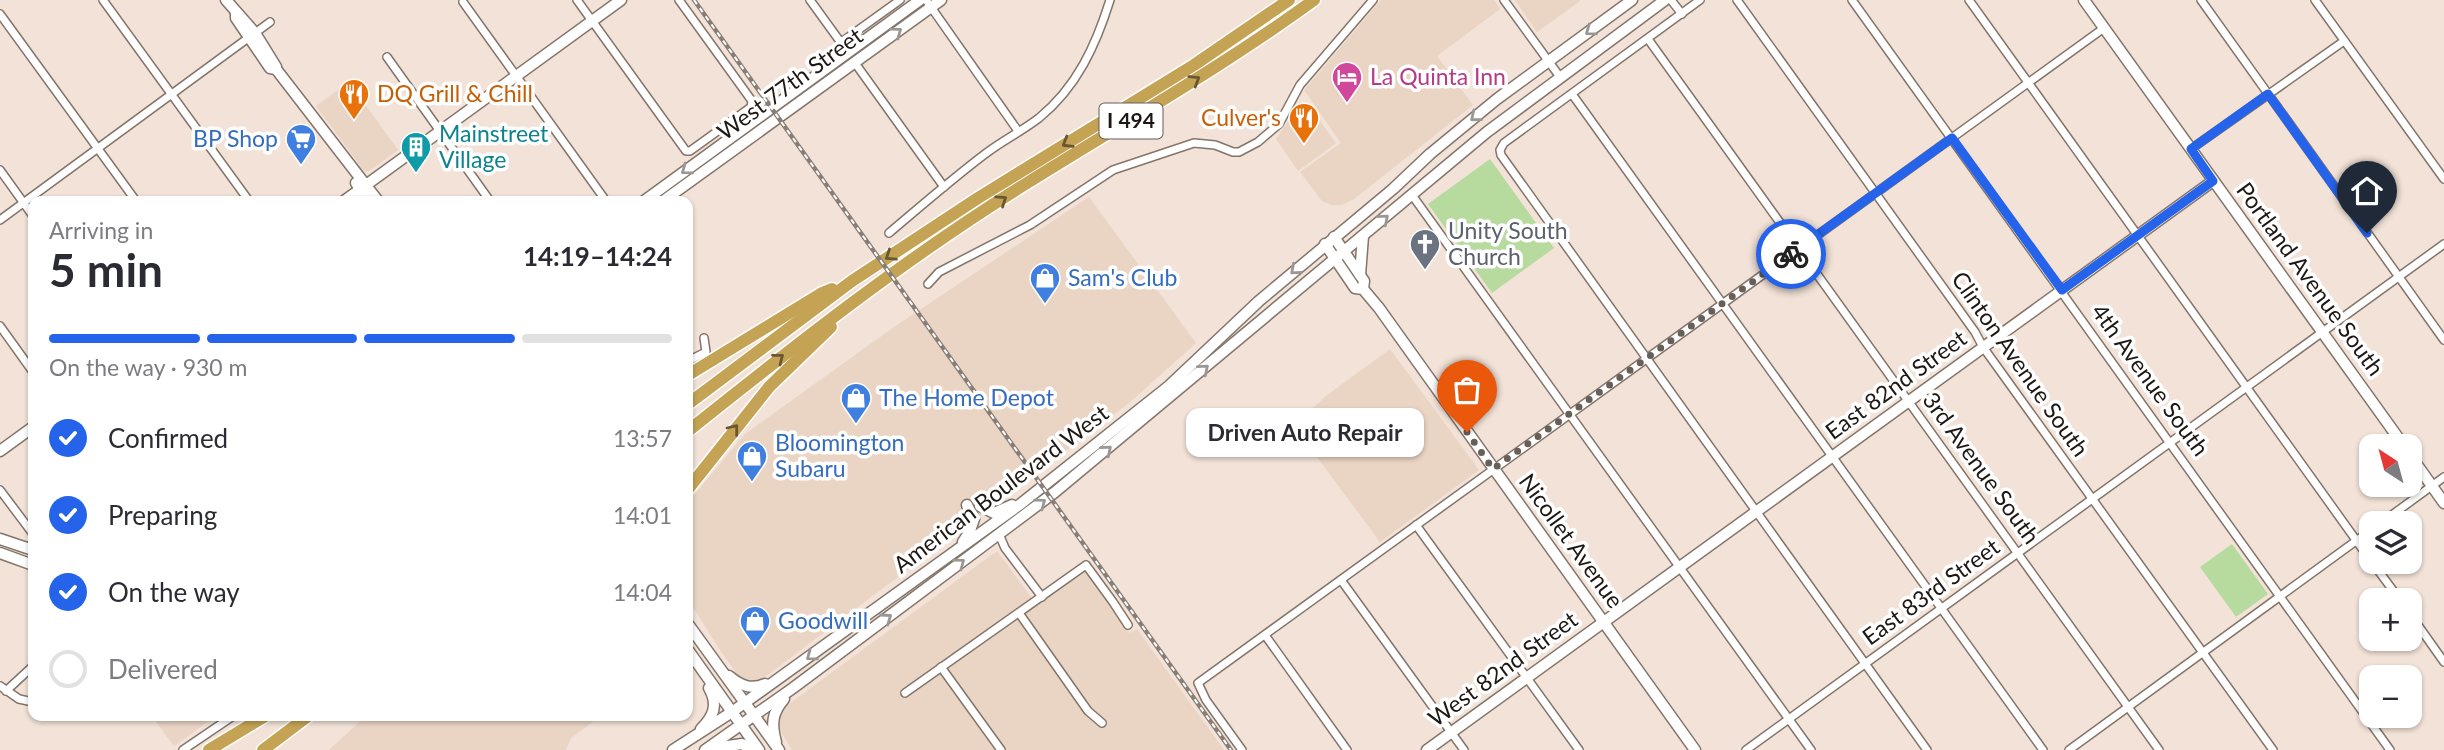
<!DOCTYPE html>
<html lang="en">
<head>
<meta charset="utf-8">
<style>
	:root { --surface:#fff; --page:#f7f7f7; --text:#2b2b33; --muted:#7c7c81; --line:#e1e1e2; --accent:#2563eb }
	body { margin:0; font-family:Lato,sans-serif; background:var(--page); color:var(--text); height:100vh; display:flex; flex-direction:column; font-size:26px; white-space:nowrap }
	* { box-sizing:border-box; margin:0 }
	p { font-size:23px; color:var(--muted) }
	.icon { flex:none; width:38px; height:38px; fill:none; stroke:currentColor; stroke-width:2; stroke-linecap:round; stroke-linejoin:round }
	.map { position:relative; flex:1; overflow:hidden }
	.panel { position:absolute; left:28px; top:196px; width:665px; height:525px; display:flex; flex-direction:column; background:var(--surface); border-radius:14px; box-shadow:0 2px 5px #0004 }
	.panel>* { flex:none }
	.needle { width:46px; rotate:324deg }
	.fabs { position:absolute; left:2359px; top:434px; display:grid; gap:14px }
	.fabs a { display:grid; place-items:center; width:63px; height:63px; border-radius:14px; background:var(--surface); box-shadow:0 2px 5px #0004; font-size:35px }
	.pin { position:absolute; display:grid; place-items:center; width:60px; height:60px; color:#fff; margin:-72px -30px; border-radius:50% 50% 50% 0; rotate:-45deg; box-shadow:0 0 7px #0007 }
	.pin .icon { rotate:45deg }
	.courier { position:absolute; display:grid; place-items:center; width:70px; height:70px; margin:-35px; border:5px solid #2563eb; border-radius:50%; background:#fff; color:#222; box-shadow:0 2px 9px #0007 }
	.bubble { position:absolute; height:49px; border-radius:14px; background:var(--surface); box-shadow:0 2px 5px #0004; font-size:23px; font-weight:700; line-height:49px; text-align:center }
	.headline em { font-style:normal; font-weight:700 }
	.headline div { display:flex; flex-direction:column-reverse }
	.headline { display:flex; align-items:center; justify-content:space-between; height:119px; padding:0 21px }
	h1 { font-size:46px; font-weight:700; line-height:52px }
	.bar { display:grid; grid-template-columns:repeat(4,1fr); gap:10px 7px; align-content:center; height:84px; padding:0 21px }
	.bar i { height:9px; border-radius:5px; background:var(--line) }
	.bar .active { background:var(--accent) }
	.bar p { grid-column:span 4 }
	ol { padding:0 21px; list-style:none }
	li { display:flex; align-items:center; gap:21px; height:77px }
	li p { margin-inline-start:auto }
	li .icon { padding:7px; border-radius:50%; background:var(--accent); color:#fff; stroke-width:4 }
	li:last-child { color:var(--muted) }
	li i { width:38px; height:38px; border:4px solid var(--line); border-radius:50% }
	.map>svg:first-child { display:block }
	.built { fill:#ead4c4 }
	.green { fill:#b7da9f }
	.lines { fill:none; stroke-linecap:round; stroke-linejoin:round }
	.street-casing { stroke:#83756a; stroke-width:10 }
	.secondary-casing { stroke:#83756a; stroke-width:13 }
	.highway-casing { stroke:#fff; stroke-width:15 }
	.street { stroke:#fff; stroke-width:7 }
	.secondary { stroke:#fff; stroke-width:10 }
	.highway { stroke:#c4a354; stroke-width:12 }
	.rail-casing { stroke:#897e76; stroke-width:4.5 }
	.rail { stroke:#fff; stroke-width:2; stroke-dasharray:5; stroke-linecap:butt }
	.oneway { stroke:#9a9795 }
	.oneway2 { stroke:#695731 }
	.done { stroke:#685f58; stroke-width:7; stroke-dasharray:0 12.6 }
	.route { stroke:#2563eb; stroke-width:9 }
	.labels { text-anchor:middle; stroke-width:7; stroke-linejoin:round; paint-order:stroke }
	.shield { fill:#fff; stroke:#625d5a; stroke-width:2 }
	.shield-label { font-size:21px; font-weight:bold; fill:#1e1814 }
	.hotel-label { font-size:23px; fill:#b23c85; stroke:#fff; text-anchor:start }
	.street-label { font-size:23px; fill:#1e1814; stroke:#fff }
	.food-label { font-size:23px; fill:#c56008; stroke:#fff; text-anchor:start }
	.culture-label { font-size:23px; fill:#0d838f; stroke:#fff; text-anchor:start }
	.shop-label { font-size:23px; fill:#366cbe; stroke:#fff; text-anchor:start }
	.worship-label { font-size:23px; fill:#5b616d; stroke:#fff; text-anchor:start }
</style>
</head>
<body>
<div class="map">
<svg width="2444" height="750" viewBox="0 0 2444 750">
	<rect width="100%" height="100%" fill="#f2e2d7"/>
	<g class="built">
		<path d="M1381 0H1494L1500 9 1437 56 1473 105 1354 199 1342 205H1332L1322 201 1300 172 1341 143 1304 90Z"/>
		<path d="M1515 0H1580V1L1537 32Z"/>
		<path d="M349 82 398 150 369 171H364L316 106Z"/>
		<path d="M1308 105 1336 143 1298 171 1276 139 1291 117Z"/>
		<path d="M1089 197 1196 343 1129 403 761 680 747 682 740 678 720 650 688 599V502L745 434 894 327Z"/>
		<path d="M1390 349 1479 470 1380 542 1294 426 1326 396Z"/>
		<path d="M997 551 1037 605 1085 570 1130 633 1137 629 1224 750H792L777 725 781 711 785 707Z"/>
		<path d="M152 716H216L174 746Z"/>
		<path d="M366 716H601L571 738 566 750H329Z"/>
	</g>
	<g class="green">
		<path d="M1490 159 1554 248 1492 293 1428 204Z"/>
		<path d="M2232 544 2268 594 2236 617 2200 567Z"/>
	</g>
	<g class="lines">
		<g class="street-casing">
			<g id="street">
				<path d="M103 0 249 201"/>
				<path d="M577 0 686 151H690L751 107 752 101 679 0"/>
				<path d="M810 0 839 40 843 41 900 0"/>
				<path d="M926 0 1018 131"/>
				<path d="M1504 0 1560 77"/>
				<path d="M1671 0 1682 14"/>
				<path d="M1700 0 1504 143 1500 150 1501 155 1927 750"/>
				<path d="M1737 0 1975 332 1983 347 2273 750"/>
				<path d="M1852 0 2390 750"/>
				<path d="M1969 0 2371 561"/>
				<path d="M2201 0 2444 340"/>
				<path d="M2315 0 2444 179"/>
				<path d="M463 2 606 201"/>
				<path d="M0 14 136 201"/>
				<path d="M1648 39 2159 750"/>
				<path d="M387 57 490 201"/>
				<path d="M855 63 944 187"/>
				<path d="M1572 94 2043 750"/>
				<path d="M2191 149 2344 41"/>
				<path d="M0 170 33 216"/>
				<path d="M1412 195 1811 750"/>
				<path d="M0 220 270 22"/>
				<path d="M889 233C921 206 952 179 985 154 1002 141 1022 131 1039 118 1077 87 1096 45 1110 0"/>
				<path d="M928 284 939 272 1030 225 1113 170 1194 143 1215 145 1233 152H1239L1258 142 1279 124 1300 85 1373 0"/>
				<path d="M0 326 33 372"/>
				<path d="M688 361 706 352 704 338"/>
				<path d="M0 490 33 534"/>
				<path d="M2381 523 2444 477"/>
				<path d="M1416 525 1579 750"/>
				<path d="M999 534 1005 548 1042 597"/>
				<path d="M2372 562 2400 600"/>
				<path d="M1341 580 1464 750"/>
				<path d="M1019 613 1088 711 1102 723"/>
				<path d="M2410 614 2444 662"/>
				<path d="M1265 635 1347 750"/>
				<path d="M941 667 1001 750"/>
				<path d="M0 686 19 699 33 702"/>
				<path d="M6 691 33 666"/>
				<path d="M905 693 1086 565 1113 602 1128 625"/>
				<path d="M183 750 233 716"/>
				<path d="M1242 750 1206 700 1198 683 2104 28"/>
				<path d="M1746 750 2444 244"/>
				<path d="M2069 750 2371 530"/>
			</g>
		</g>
		<g class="secondary-casing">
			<g id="secondary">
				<path d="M226 0 255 33 276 67"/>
				<path d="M2084 0 2404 446"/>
				<path d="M236 12V18L270 68 276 69 378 201"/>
				<path d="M356 183 368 201"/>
				<path d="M344 201 621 0"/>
				<path d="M644 201 920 0"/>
				<path d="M663 201 941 0"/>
				<path d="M1334 237 1364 281 1363 289"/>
				<path d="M1325 244 1355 288 1363 289 1379 308 1695 750"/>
				<path d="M1360 275 1363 236"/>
				<path d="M0 451 33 427"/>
				<path d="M2410 455 2444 503"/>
				<path d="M980 506 994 513 1012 505"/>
				<path d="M0 539 33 550"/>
				<path d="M963 542 970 531 974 519 967 505"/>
				<path d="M0 553 33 565"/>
				<path d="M688 624 779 750"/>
				<path d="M688 650 759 750"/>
				<path d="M729 676C741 686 751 690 765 684"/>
				<path d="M701 729C713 717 719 705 709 688"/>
				<path d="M776 742C771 724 772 713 784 699"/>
				<path d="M714 748 742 744 753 750"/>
				<path d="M673 750 732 712 1018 506 1169 386 1259 301 1393 189 1430 154 1497 99 1632 0"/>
				<path d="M705 750 793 688 1055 492 1487 132 1665 0"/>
				<path d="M1427 750 2213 181"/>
			</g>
		</g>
		<g class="highway-casing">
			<g id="highway">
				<path d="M688 375 822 293 832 289"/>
				<path d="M688 404 852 281 978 198 1194 65 1289 0"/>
				<path d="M688 431C797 344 907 257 1027 183 1123 123 1222 67 1314 0"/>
				<path d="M688 489 769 387 831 327"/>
				<path d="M209 750 265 716"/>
				<path d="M263 750 308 716"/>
			</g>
		</g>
		<use href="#street" class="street"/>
		<use href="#secondary" class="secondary"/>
		<use href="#highway" class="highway"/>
		<g class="rail-casing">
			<path id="rail" d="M694 0 1231 750"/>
		</g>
		<use href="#rail" class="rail"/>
	</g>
	<defs><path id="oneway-chevron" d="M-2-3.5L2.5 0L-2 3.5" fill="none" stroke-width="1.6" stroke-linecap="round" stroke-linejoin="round" transform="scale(1.75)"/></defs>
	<g class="oneway">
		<use href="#oneway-chevron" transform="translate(1590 31) rotate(144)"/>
		<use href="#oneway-chevron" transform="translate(897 32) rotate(-36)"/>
		<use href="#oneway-chevron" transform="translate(1475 117) rotate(141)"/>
		<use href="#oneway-chevron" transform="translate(686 170) rotate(144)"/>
		<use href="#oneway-chevron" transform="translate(1384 219) rotate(-40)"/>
		<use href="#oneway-chevron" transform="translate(1295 270) rotate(139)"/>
		<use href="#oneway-chevron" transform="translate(1204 369) rotate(-40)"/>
		<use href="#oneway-chevron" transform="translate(1107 450) rotate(-40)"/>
		<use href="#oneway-chevron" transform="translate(1041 503) rotate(-37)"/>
		<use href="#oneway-chevron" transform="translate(960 563) rotate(-37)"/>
		<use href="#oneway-chevron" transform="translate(887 618) rotate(-35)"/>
		<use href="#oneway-chevron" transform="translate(811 656) rotate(144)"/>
	</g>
	<g class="oneway2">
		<use href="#oneway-chevron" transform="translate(1195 80) rotate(-32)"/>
		<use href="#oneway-chevron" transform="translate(1067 143) rotate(149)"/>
		<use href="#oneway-chevron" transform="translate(1002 200) rotate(-34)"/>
		<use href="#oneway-chevron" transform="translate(890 256) rotate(146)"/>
		<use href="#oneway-chevron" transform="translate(779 358) rotate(-38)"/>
		<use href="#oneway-chevron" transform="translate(734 429) rotate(-52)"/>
	</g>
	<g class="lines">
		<path class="done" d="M1467 432 1493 469 1791 254"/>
		<path class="route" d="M1791 254 1952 138 2062 290 2213 181 2191 149 2268 94 2367 233"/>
	</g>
	<defs>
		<g id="hotel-pin" transform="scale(1.575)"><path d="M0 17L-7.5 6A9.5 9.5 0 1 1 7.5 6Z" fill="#d1479c" stroke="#fff"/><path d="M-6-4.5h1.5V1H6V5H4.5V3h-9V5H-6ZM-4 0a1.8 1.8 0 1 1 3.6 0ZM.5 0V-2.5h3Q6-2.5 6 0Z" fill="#fff"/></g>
		<g id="restaurant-pin" transform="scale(1.575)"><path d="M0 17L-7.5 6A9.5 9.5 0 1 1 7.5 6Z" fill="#e8710a" stroke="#fff"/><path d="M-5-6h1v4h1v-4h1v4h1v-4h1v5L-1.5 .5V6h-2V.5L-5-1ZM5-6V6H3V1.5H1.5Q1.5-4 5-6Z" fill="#fff"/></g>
		<g id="supermarket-pin" transform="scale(1.575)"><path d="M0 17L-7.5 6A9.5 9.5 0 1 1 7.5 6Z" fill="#3f7fe0" stroke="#fff"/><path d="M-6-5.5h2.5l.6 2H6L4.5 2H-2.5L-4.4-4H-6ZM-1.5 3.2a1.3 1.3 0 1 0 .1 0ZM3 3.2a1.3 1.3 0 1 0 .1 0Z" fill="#fff"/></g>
		<g id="building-pin" transform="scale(1.575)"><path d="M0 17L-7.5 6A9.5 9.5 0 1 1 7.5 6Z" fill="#0f9aa8" stroke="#fff"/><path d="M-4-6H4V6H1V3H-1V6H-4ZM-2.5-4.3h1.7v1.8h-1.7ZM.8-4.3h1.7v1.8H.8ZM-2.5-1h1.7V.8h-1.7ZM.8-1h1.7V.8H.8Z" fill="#fff"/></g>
		<g id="church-pin" transform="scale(1.575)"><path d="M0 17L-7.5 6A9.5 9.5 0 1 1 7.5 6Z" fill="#6b7280" stroke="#fff"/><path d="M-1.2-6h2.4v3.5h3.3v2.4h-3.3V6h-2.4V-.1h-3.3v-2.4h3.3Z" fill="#fff"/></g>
		<g id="shop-pin" transform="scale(1.575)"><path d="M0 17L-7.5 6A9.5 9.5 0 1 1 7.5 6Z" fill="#3f7fe0" stroke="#fff"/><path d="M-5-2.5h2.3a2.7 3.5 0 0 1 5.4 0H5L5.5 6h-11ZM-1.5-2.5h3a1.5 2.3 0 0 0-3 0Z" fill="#fff"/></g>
	</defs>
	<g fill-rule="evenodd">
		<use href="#hotel-pin" x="1347" y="77"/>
		<use href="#restaurant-pin" x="354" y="94"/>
		<use href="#restaurant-pin" x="1304" y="118"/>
		<use href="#supermarket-pin" x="301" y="139"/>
		<use href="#building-pin" x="416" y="147"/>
		<use href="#church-pin" x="1425" y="244"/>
		<use href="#shop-pin" x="1045" y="278"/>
		<use href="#shop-pin" x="856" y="398"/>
		<use href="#shop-pin" x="752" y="456"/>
		<use href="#shop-pin" x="755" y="621"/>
	</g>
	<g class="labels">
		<rect class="shield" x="1099.5" y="103.5" width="63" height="35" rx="5"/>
		<g class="shield-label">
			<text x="1131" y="128">I 494</text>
		</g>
		<g class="hotel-label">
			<text x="1370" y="85">La Quinta Inn</text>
		</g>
		<g class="street-label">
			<text transform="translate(790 84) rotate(-36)" y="8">West 77th Street</text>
			<text transform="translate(2310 279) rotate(54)" y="8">Portland Avenue South</text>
			<text transform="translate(2020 364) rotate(55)" y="8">Clinton Avenue South</text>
			<text transform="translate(2150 380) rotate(54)" y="8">4th Avenue South</text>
			<text transform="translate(1896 385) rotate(-36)" y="8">East 82nd Street</text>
			<text transform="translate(1981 468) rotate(54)" y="8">3rd Avenue South</text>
			<text transform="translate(1001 489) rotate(-37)" y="8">American Boulevard West</text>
			<text transform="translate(1571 541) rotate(54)" y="8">Nicollet Avenue</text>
			<text transform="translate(1931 592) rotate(-36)" y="8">East 83rd Street</text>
			<text transform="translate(1503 669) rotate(-36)" y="8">West 82nd Street</text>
		</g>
		<g class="food-label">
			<text x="377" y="102">DQ Grill &amp; Chill</text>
			<text x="1281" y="126" text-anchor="end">Culver's</text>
		</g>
		<g class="culture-label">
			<text x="439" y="142">Mainstreet<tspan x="439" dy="26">Village</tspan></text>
		</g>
		<g class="shop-label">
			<text x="278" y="147" text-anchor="end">BP Shop</text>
			<text x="1068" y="286">Sam's Club</text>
			<text x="879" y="406">The Home Depot</text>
			<text x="775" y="451">Bloomington<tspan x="775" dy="26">Subaru</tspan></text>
			<text x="778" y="629">Goodwill</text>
		</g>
		<g class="worship-label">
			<text x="1448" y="239">Unity South<tspan x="1448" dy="26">Church</tspan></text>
		</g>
	</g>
</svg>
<div class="fabs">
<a><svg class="needle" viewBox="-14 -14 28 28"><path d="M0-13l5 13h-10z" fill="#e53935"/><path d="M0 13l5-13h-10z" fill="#7c7c81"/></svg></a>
<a><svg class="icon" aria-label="layers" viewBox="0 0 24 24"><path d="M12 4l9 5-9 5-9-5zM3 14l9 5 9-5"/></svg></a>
<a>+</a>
<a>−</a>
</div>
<div class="pin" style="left:1467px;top:432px;background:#ea580c"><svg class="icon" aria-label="bag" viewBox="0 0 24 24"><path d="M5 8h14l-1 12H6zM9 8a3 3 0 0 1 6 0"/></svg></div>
<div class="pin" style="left:2367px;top:233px;background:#1f2937"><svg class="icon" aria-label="home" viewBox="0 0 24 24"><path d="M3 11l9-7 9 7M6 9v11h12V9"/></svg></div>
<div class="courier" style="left:1791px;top:254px"><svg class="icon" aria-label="bike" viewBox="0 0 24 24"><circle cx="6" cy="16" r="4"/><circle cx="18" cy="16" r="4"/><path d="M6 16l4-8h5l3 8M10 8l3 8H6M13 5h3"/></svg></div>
<div class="bubble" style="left:1186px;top:408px;width:238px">Driven Auto Repair</div>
<section class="panel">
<div class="headline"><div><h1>5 min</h1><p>Arriving in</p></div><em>14:19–14:24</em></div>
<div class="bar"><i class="active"></i><i class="active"></i><i class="active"></i><i></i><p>On the way · 930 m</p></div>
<ol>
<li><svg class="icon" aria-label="check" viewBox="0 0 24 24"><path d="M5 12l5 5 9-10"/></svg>Confirmed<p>13:57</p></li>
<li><svg class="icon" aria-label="check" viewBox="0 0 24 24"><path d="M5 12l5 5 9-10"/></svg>Preparing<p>14:01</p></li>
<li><svg class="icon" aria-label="check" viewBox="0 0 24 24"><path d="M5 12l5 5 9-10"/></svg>On the way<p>14:04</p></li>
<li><i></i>Delivered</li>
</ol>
</section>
</div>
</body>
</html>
